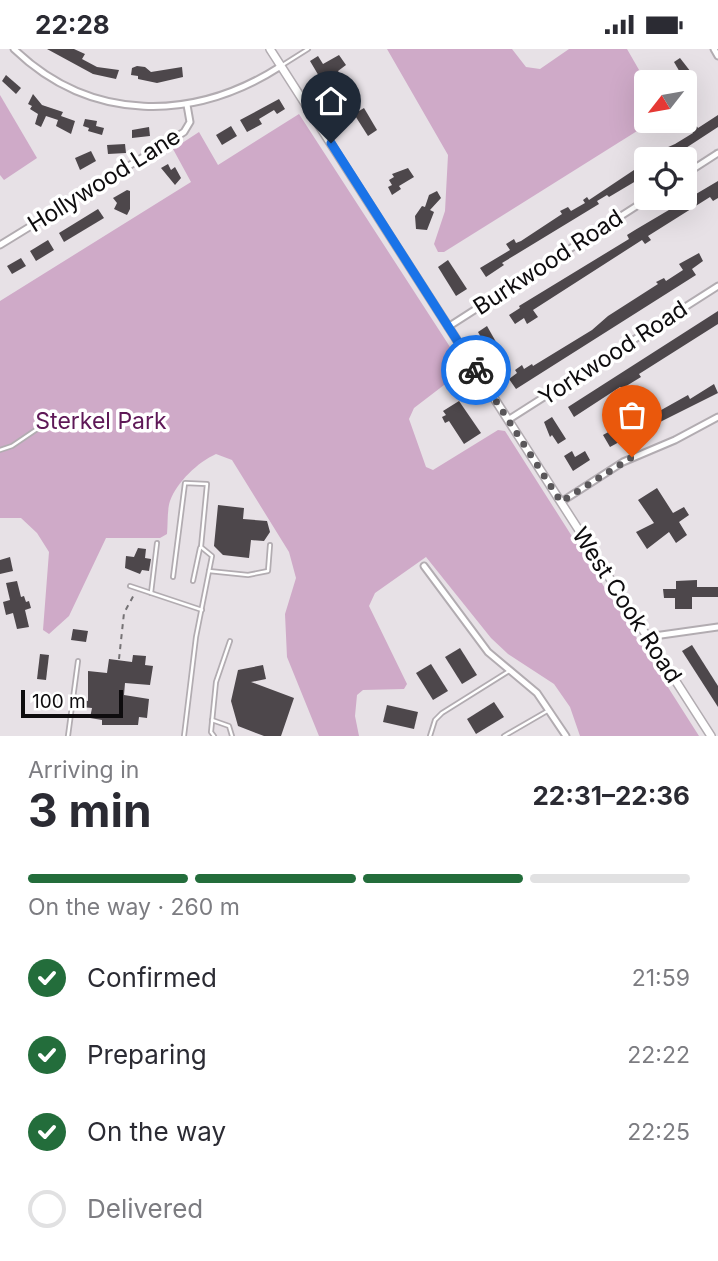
<!DOCTYPE html>
<html lang="en">
<head>
<meta charset="utf-8">
<style>
	:root { --surface:#fff; --page:#f7f7f7; --text:#2b2b33; --muted:#7c7c81; --line:#e1e1e2; --accent:#236d3b }
	body { margin:0; font-family:Inter,sans-serif; background:var(--page); color:var(--text); height:100vh; display:flex; flex-direction:column; font-size:26px; white-space:nowrap }
	* { box-sizing:border-box; margin:0 }
	p { font-size:23px; color:var(--muted) }
	.icon { flex:none; width:38px; height:38px; fill:none; stroke:currentColor; stroke-width:2; stroke-linecap:round; stroke-linejoin:round }
	.map { position:relative; height:687px; overflow:hidden }
	.side { display:flex; flex-direction:column; background:var(--surface); flex:1 }
	.side>* { flex:none }
	.needle { width:46px; rotate:239deg }
	.controls { position:absolute; left:634px; top:21px; display:grid; gap:14px }
	.controls a { display:grid; place-items:center; width:63px; height:63px; border-radius:7px; background:var(--surface); box-shadow:0 7px 28px #0002; font-size:35px }
	.scale { position:absolute; left:21px; bottom:18px; width:102px; box-sizing:border-box; padding-left:7px; border:4px solid #0e0c0e; border-top:0; font-size:19px; line-height:24px; white-space:nowrap; color:#0e0c0e; -webkit-text-stroke:5px #fff; paint-order:stroke }
	.pin { position:absolute; display:grid; place-items:center; width:60px; height:60px; color:#fff; margin:-72px -30px; border-radius:50% 50% 50% 0; rotate:-45deg; box-shadow:0 0 7px #0007 }
	.pin .icon { rotate:45deg }
	.courier { position:absolute; display:grid; place-items:center; width:70px; height:70px; margin:-35px; border:5px solid #1a73e8; border-radius:50%; background:#fff; color:#222; box-shadow:0 2px 9px #0007 }
	.head em { font-style:normal; font-weight:700 }
	.head div { display:flex; flex-direction:column-reverse }
	.head { display:flex; align-items:center; justify-content:space-between; height:119px; padding:0 28px }
	h1 { font-size:46px; font-weight:700; line-height:52px }
	.bar { display:grid; grid-template-columns:repeat(4,1fr); gap:10px 7px; align-content:center; height:84px; padding:0 28px }
	.bar i { height:9px; border-radius:5px; background:var(--line) }
	.bar .current { background:var(--accent) }
	.bar p { grid-column:span 4 }
	ol { padding:0 28px; list-style:none }
	li { display:flex; align-items:center; gap:21px; height:77px }
	li p { margin-inline-start:auto }
	li .icon { padding:7px; border-radius:50%; background:var(--accent); color:#fff; stroke-width:4 }
	li:last-child { color:var(--muted) }
	li i { width:38px; height:38px; border:4px solid var(--line); border-radius:50% }
	.status { display:flex; justify-content:space-between; align-items:center; height:49px; padding:0 35px; background:var(--surface); direction:ltr }
	.status svg { height:19px; fill:currentColor }
	.map>svg:first-child { display:block }
	.green { fill:#cfaac8 }
	.building { fill:#4d474b }
	.lines { fill:none; stroke-linecap:round; stroke-linejoin:round }
	.lane-casing { stroke:#b2acb1; stroke-width:6 }
	.street-casing { stroke:#b2acb1; stroke-width:9 }
	.secondary-casing { stroke:#b2acb1; stroke-width:10 }
	.path { stroke:#757275; stroke-width:2; stroke-dasharray:5 5; stroke-linecap:butt }
	.lane { stroke:#fff; stroke-width:2.5 }
	.street { stroke:#fff; stroke-width:5 }
	.secondary { stroke:#fff; stroke-width:7 }
	.done { stroke:#5a575a; stroke-width:7; stroke-dasharray:0 12.6 }
	.route { stroke:#1a73e8; stroke-width:9 }
	.labels { text-anchor:middle; stroke-width:7; stroke-linejoin:round; paint-order:stroke }
	.street-label { font-size:23px; fill:#0e0c0e; stroke:#fff }
	.park-label { font-size:23px; fill:#5e1857; stroke:#fff }
</style>
</head>
<body>
<div class="status"><b>22:28</b><svg viewBox="0 0 49 12"><path d="M0 12V9h3v3zM5 12V6h3v6zM10 12V3h3v9zM15 12V0h3v12zM26 1h20v11H26zM47 4h2v5h-2z"/></svg></div>
<div class="map">
<svg width="718" height="687" viewBox="0 0 718 687">
	<rect width="100%" height="100%" fill="#e7e1e6"/>
	<g class="green">
		<path d="M387 0H512L526 18 540 20 569 0H627L646 33V72H653L444 203H438L434 195 445 162 448 106Z"/>
		<path d="M0 46 37 109 4 131 0 126Z"/>
		<path d="M299 65 463 318 461 323 414 359 409 370 426 418 433 421 498 381 505 382 699 687H580L570 658 554 635 508 605 491 589 426 508 375 544 369 557 407 635 404 640 363 641 357 646 355 667 359 687H319L287 608 285 565 296 529 289 503 232 411 216 405C198 413 177 433 170 452 167 461 168 475 167 485L160 489H106L69 567 49 585 43 581 49 503 37 484 21 469H0V252L191 133 173 100 199 83 218 116Z"/>
	</g>
	<g class="building">
		<path d="M47 0H74L85 5 82 10 97 18 119 21 116 30 93 25Z"/>
		<path d="M339 6 346 16 338 22 346 34 336 40 333 34 326 39 310 12 318 7 323 15Z"/>
		<path d="M680 9 694 27 685 32 674 13Z"/>
		<path d="M137 17 145 18 151 23 182 18 183 28 157 34 138 30V27L131 26 132 19Z"/>
		<path d="M6 26 21 39 16 45 2 32Z"/>
		<path d="M33 45 42 56 63 63 61 67 75 72 71 85 56 77 58 71 46 67 41 78 35 75 38 65 30 60 32 57 28 55Z"/>
		<path d="M279 50 285 60 277 65 274 61 259 70 262 75 247 83 240 71Z"/>
		<path d="M364 59 377 81 368 87 354 65Z"/>
		<path d="M718 66V78L669 110H641L675 95 693 84 690 80 696 76 698 79Z"/>
		<path d="M85 70 97 72 96 77 104 79 102 86 88 82 89 79 83 77Z"/>
		<path d="M231 77 237 87 222 96 216 86Z"/>
		<path d="M149 78 150 87 132 89V81Z"/>
		<path d="M125 95 126 104 108 105 107 96Z"/>
		<path d="M91 102 96 112 80 121 75 109Z"/>
		<path d="M646 113V124L641 129 609 148 607 146 597 152 599 155 502 214 504 216 486 228 480 219 510 201 506 195 514 190 516 194 521 192 562 165 560 162 568 158 571 162 585 154 583 151 587 148 589 151Z"/>
		<path d="M168 115 171 121 175 118 181 129 175 136 161 119Z"/>
		<path d="M408 119 414 128 399 137 401 140 392 146 388 138 392 136 389 131 394 128 392 125Z"/>
		<path d="M718 132V149L713 152 710 148 648 187 651 191 645 195 642 191 533 261 538 268 527 275 524 269 515 275 509 266 520 259 519 257 629 190 627 186 635 181Z"/>
		<path d="M127 141 130 142V160L127 166 114 160 117 154 113 149Z"/>
		<path d="M437 142 441 149 430 161 434 163 427 181 416 180 415 167 422 157 425 158 429 146Z"/>
		<path d="M98 160 104 169 64 193 59 184Z"/>
		<path d="M48 191 54 201 36 212 30 202Z"/>
		<path d="M699 204 703 212 692 220 696 226 516 340 509 330 517 324 515 321 522 316 524 320 532 315 533 317 592 281 608 267 658 235 656 233 664 229 666 232 683 221 679 215Z"/>
		<path d="M21 209 26 217 12 225 7 217Z"/>
		<path d="M448 211 467 240 456 247 438 218Z"/>
		<path d="M718 262V275L639 325 641 328 623 339 620 338 574 368 568 358Z"/>
		<path d="M487 277 500 300 491 306 478 283Z"/>
		<path d="M714 335 718 344 642 382 638 374 688 346 690 350Z"/>
		<path d="M459 352 481 384 464 395 449 372 445 374 442 368 446 366 443 362Z"/>
		<path d="M552 368 566 390 558 395 552 386 550 388 544 373Z"/>
		<path d="M619 377 621 381 627 377 632 386 610 398 603 386Z"/>
		<path d="M572 402 575 408 585 402 590 411 573 422 564 407Z"/>
		<path d="M657 439 673 464 684 458 689 466 679 473 687 486 676 494 669 483 647 500 636 483 654 474 638 451Z"/>
		<path d="M218 456 244 459 243 470 267 472 270 483 264 492 251 491 249 509 223 506 214 497Z"/>
		<path d="M138 499 146 500 145 509 151 510 149 522 142 521 140 525 125 519 126 507 134 508Z"/>
		<path d="M10 508 13 522 0 525V511Z"/>
		<path d="M697 531V538H718V548H692V560H675V549H664L663 540H676V532Z"/>
		<path d="M17 532 21 548 24 547 26 553 29 552 31 559 25 561 29 578 17 580 13 564 6 566 3 553 10 551 6 534Z"/>
		<path d="M73 580 88 582 86 593 71 591Z"/>
		<path d="M692 596 718 637V658L682 602Z"/>
		<path d="M460 599 477 626 462 635 445 608Z"/>
		<path d="M40 605 49 606 46 631 37 630Z"/>
		<path d="M133 606 146 607 145 616 153 617 150 636 125 634 124 646 149 650 147 669 139 668 138 676H102V671L90 669 92 659 81 658 82 651 88 652V622L107 624 109 610 132 613Z"/>
		<path d="M431 615 448 642 433 651 416 624Z"/>
		<path d="M263 616 266 630 251 633 294 649 281 687H264L238 677 231 652 238 621Z"/>
		<path d="M494 653 504 668 476 685 467 670Z"/>
		<path d="M387 656 418 663 414 680 383 673Z"/>
	</g>
	<g class="lines">
		<g class="lane-casing">
			<g id="lane">
				<path d="M281 17 308 0"/>
				<path d="M0 401 12 397 43 376"/>
				<path d="M209 522 248 526 268 522 270 496"/>
				<path d="M173 528 185 434 207 435 201 498 212 507 196 588 184 687"/>
				<path d="M193 532 200 499"/>
				<path d="M130 537 202 561"/>
				<path d="M151 544 157 494"/>
				<path d="M212 671 229 677 232 687"/>
				<path d="M68 687 78 612"/>
				<path d="M214 687 211 683 216 633 230 592"/>
				<path d="M430 687 435 671 442 664 509 622"/>
				<path d="M504 687 549 661"/>
			</g>
		</g>
		<g class="street-casing">
			<g id="street">
				<path d="M14 0C91 74 194 73 281 17"/>
				<path d="M714 0 718 7"/>
				<path d="M684 126 718 104"/>
				<path d="M0 196 184 83 190 73 187 56"/>
				<path d="M448 278 649 149"/>
				<path d="M508 371 718 237"/>
				<path d="M561 453 623 413 675 391 718 368"/>
				<path d="M424 517 488 603 537 644 566 687"/>
				<path d="M647 588 718 578"/>
			</g>
		</g>
		<g class="secondary-casing">
			<path id="secondary" d="M270 0 711 687"/>
		</g>
		<path class="path" d="M119 610 124 564 135 544"/>
		<use href="#lane" class="lane"/>
		<use href="#street" class="street"/>
		<use href="#secondary" class="secondary"/>
	</g>
	<g class="lines">
		<path class="done" d="M476 321 561 453 632 408"/>
		<path class="route" d="M331 94 476 321"/>
	</g>
	<g class="labels">
		<g class="street-label">
			<text transform="translate(104 131) rotate(-32)" y="8">Hollywood Lane</text>
			<text transform="translate(548 213) rotate(-33)" y="8">Burkwood Road</text>
			<text transform="translate(613 304) rotate(-33)" y="8">Yorkwood Road</text>
			<text transform="translate(627 556) rotate(57)" y="8">West Cook Road</text>
		</g>
		<g class="park-label">
			<text x="101" y="380">Sterkel Park</text>
		</g>
	</g>
</svg>
<div class="controls">
<a><svg class="needle" viewBox="-14 -14 28 28"><path d="M0-13l5 13h-10z" fill="#e53935"/><path d="M0 13l5-13h-10z" fill="#7c7c81"/></svg></a>
<a><svg class="icon" aria-label="locate" viewBox="0 0 24 24"><circle cx="12" cy="12" r="6"/><path d="M12 2v4M12 18v4M2 12h4M18 12h4"/></svg></a>
</div>
<div class="scale">100 m</div>
<div class="pin" style="left:632px;top:408px;background:#ea580c"><svg class="icon" aria-label="bag" viewBox="0 0 24 24"><path d="M5 8h14l-1 12H6zM9 8a3 3 0 0 1 6 0"/></svg></div>
<div class="pin" style="left:331px;top:94px;background:#1f2937"><svg class="icon" aria-label="home" viewBox="0 0 24 24"><path d="M3 11l9-7 9 7M6 9v11h12V9"/></svg></div>
<div class="courier" style="left:476px;top:321px"><svg class="icon" aria-label="bike" viewBox="0 0 24 24"><circle cx="6" cy="16" r="4"/><circle cx="18" cy="16" r="4"/><path d="M6 16l4-8h5l3 8M10 8l3 8H6M13 5h3"/></svg></div>
</div>
<section class="side">
<div class="head"><div><h1>3 min</h1><p>Arriving in</p></div><em>22:31–22:36</em></div>
<div class="bar"><i class="current"></i><i class="current"></i><i class="current"></i><i></i><p>On the way · 260 m</p></div>
<ol>
<li><svg class="icon" aria-label="check" viewBox="0 0 24 24"><path d="M5 12l5 5 9-10"/></svg>Confirmed<p>21:59</p></li>
<li><svg class="icon" aria-label="check" viewBox="0 0 24 24"><path d="M5 12l5 5 9-10"/></svg>Preparing<p>22:22</p></li>
<li><svg class="icon" aria-label="check" viewBox="0 0 24 24"><path d="M5 12l5 5 9-10"/></svg>On the way<p>22:25</p></li>
<li><i></i>Delivered</li>
</ol>
</section>
</body>
</html>
